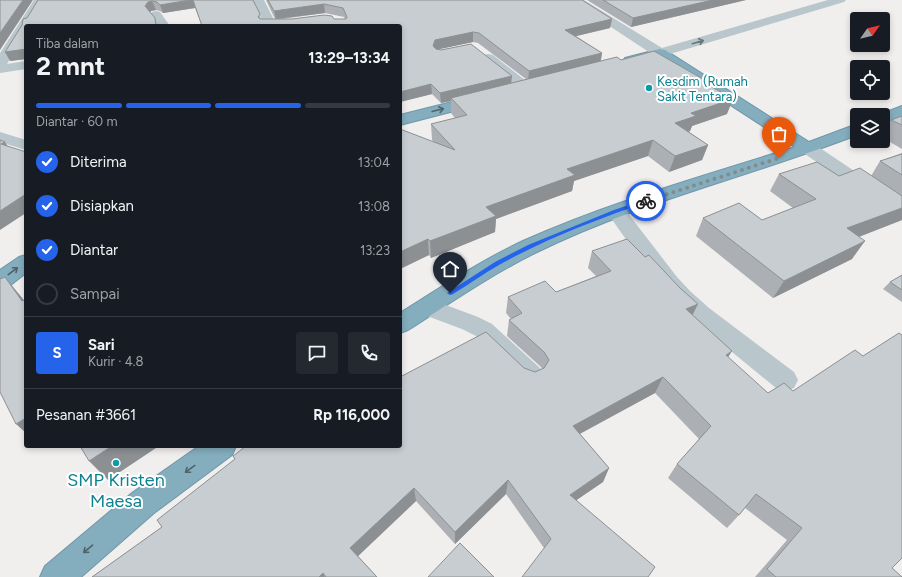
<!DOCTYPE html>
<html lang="id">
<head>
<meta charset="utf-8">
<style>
	:root { --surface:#171b24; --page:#242831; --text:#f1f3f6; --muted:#9ea1a6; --line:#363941; --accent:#2563eb }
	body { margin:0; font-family:Figtree,sans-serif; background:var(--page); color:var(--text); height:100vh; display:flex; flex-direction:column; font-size:15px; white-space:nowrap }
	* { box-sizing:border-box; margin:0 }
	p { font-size:13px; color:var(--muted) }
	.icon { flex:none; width:22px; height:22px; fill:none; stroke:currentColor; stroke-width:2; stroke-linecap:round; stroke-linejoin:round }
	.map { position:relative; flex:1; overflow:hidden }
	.drawer { position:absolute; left:24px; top:24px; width:378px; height:424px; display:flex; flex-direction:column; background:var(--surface); border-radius:4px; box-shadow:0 2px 6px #0003 }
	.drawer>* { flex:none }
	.needle { width:26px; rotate:56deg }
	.fabs { position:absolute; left:850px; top:12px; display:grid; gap:8px }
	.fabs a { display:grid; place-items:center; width:40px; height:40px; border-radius:4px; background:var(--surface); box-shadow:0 2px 6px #0003; font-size:20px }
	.pin { position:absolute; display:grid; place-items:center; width:34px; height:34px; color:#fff; margin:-41px -17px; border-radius:50% 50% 50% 0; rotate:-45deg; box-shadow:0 0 4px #0007 }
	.pin .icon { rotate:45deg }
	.courier { position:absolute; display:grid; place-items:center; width:40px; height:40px; margin:-20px; border:3px solid #2563eb; border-radius:50%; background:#fff; color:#222; box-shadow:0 1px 5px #0007 }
	.headline em { font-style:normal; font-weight:700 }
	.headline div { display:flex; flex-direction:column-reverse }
	.headline { display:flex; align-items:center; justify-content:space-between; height:68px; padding:0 12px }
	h1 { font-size:26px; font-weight:700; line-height:30px }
	.bar { display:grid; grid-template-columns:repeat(4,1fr); gap:6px 4px; align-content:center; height:48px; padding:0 12px }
	.bar i { height:5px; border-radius:3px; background:var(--line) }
	.bar .selected { background:var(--accent) }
	.bar p { grid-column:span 4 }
	.line { display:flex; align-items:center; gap:10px; padding:0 12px; border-top:1px solid var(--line) }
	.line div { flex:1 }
	.round { display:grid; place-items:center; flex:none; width:42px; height:42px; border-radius:4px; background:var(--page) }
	ol { padding:0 12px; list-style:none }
	li { display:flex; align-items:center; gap:12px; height:44px }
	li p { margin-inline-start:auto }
	li .icon { padding:4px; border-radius:50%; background:var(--accent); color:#fff; stroke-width:4 }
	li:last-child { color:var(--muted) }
	li i { width:22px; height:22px; border:2px solid var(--line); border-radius:50% }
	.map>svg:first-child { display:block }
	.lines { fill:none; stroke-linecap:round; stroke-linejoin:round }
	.highway-casing { stroke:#6f98aa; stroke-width:2 }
	.minor { fill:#b9c6cc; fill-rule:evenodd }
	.highway { fill:#84adbe; fill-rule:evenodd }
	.wall { fill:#acb0b4; fill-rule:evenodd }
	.shaded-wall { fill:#8c9092 }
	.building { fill:#c8cdd1; stroke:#8c9092 }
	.oneway { stroke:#68787e }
	.oneway2 { stroke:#4f636b }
	.route { fill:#2563eb }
	.done { stroke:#828b8f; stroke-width:4; stroke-dasharray:0 7.2 }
	.culture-dot { fill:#0f9aa8; stroke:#fff; stroke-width:1.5 }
	.labels { text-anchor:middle; stroke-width:4; stroke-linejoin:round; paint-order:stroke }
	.far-culture-label { font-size:13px; fill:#0d838f; stroke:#fff; text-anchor:start }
	.near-culture-label { font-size:18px; fill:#0d838f; stroke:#fff }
</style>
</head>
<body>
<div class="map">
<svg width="902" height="577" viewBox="0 0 902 577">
	<rect width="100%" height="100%" fill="#f1eeee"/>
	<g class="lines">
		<g class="highway-casing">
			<g id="highway">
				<path d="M660 49 665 50 809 142 857 124V135C751 176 639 202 537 252 492 274 450 303 408 330L400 333V313C440 288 480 261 523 241 610 202 704 176 795 147L658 58 630 65 625 64 623 61 625 58Z"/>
				<path d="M480 95 485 97 488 100 485 103 400 125V115Z"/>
				<path d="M902 106V117L883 124V115H879Z"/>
				<path d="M26 255V273L8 287 0 289V270L19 257Z"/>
				<path d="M199 446H236L232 455 154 513 81 577H40L45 566 132 493Z"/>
			</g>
		</g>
		<g class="minor">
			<path d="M34 0H46L30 26H26V33L7 64 26 61V69L0 73V53Z"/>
			<path d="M252 0H264L277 26H265Z"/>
			<path d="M570 0H584L662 48 828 0H846L844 2 660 57 655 56Z"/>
			<path d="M156 11 160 12 170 26H158L150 15 152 12Z"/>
			<path d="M488 54 493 55 531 85 533 88 531 91 526 92 521 91 483 61 481 58 483 55Z"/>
			<path d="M0 132 26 140V150L0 142Z"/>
			<path d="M808 143 814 144 902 203V218L895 216 802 152 800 148 802 144Z"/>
			<path d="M616 205 623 207 677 277 690 291 709 308 794 372 798 380 794 388 785 391 776 388 693 320 674 303 661 289 606 211 609 207Z"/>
			<path d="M427 298 478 317 492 324 540 368 544 375 540 382 531 386 522 382 476 336 462 329 419 313 416 307 419 301Z"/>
		</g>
		<use href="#highway" class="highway"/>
	</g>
	<g class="wall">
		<path d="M38 0H253L261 19H275L266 0H582L612 19 610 28 576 36 602 53 601 61 621 60 708 82 707 84 727 114 692 126 690 131 689 132 708 145 702 160 669 172 648 156 574 181 572 191 496 219 495 232 431 258 429 255 400 269 434 142 432 140 431 124 455 118 451 113V101L441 103 432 94 400 102V26H202L195 8 163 13 160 11 156 10 151 11 150 13 155 18 157 26H26V59L10 61 27 18ZM325 13 344 17 345 19H282ZM473 42 478 43 526 79 511 83 441 50 437 49Z"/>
		<path d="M587 0H746L631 27Z"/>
		<path d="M902 116V149L883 138V133L891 120Z"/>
		<path d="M902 153V220L859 237 852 259 773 298 696 236 703 218 762 220 793 208 770 191 779 174 839 176H871L880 161Z"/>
		<path d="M592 251 693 315 728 357 892 568 902 577H755L787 540 745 508 739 515 727 528 668 478 677 464 699 439 655 393 580 434 609 468 603 482 576 500 648 577 544 548 506 494 455 544 416 501 358 556 377 577H92L162 527 235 459 233 456 524 368 535 372 542 369 541 367 507 336 509 320 511 319 506 313 508 297 556 292 596 276 588 268Z"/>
		<path d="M902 275V302L883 289 890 282Z"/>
	</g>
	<g class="shaded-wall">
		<path d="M23 0H33L0 50V33Z"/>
		<path d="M190 0H193L195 8 163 13 160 5Z"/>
		<path d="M713 0H746L631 27 633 18Z"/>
		<path d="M152 1 156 10 151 11 148 15 145 6 148 2Z"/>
		<path d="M324 4 325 13 276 19 274 11Z"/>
		<path d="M612 19 610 28 564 39 565 30Z"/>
		<path d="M473 32V42L436 50 433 46 435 40Z"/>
		<path d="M26 49V59L10 61 5 52Z"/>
		<path d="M602 53 600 63 528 81 529 71Z"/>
		<path d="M512 76 511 85 451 98V101L441 103 440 93Z"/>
		<path d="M431 84 432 94 400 102V92Z"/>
		<path d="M733 99 727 114 692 126 690 131 670 138 675 123 691 113Z"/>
		<path d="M653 140 648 156 574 181 572 191 496 219 495 232 431 258 430 241 486 207 567 169Z"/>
		<path d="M5 142 13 154 1 144Z"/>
		<path d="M708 145 702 160 669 172 675 156Z"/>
		<path d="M26 194V213L0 230V211Z"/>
		<path d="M902 208V220L835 246 847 228Z"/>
		<path d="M428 239 429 255 400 269V252Z"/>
		<path d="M865 241 852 259 773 298 784 281Z"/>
		<path d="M5 277 23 299 26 303 22 301Z"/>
		<path d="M698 304 690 320 686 309Z"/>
		<path d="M732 351 722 367 726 355Z"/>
		<path d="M663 377 655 393 568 440 573 426Z"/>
		<path d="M26 418V433L16 424Z"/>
		<path d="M112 446H159L108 480 89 461Z"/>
		<path d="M609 468 603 482 565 508 570 495Z"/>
		<path d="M508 480 506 494 455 544V532Z"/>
		<path d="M414 488 416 501 355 559 350 548Z"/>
		<path d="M323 573 325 577H319Z"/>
	</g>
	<g class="building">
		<path d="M0 0H23L0 33Z"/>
		<path d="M38 0H190L160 5 157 2 152 1 148 2 145 6 155 18 156 26H26V49L5 52 22 25 23 19 27 18Z"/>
		<path d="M193 0H253L260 14 258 17 260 19H292L324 15 332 16 334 19H346L347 17 343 8 324 4 274 11 268 0H582L612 19 565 30 602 53 529 71 479 33 473 32 435 40 433 46 436 49 441 50 471 44 512 76 440 93 431 84 400 92V26H202Z"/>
		<path d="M603 0H713L633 18Z"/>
		<path d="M654 51 708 82 705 83 733 99 691 113 696 116 675 123 708 145 675 156 653 140 567 169 575 175 486 207 496 216 430 241 428 239 400 252V129L455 150 431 124 467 115 451 98 617 57 621 60Z"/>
		<path d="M902 116V125L891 120Z"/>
		<path d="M0 140 5 142 1 144 26 152V194L0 211Z"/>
		<path d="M902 154V175L880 161Z"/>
		<path d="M817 162 839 176 860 168 902 196V208L847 228 865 241 784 281 703 218 739 203 762 220 816 199 779 174Z"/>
		<path d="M627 239 645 257 649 255 680 288 698 304 686 309 732 351 726 355 768 393 784 383 793 391 855 350 863 356 899 333 902 335V558L892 568 902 577H776L767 569 802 528 756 494 739 515 677 464 711 426 663 377 573 426 609 468 570 495 655 567 648 577H522L551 539 508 480 455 532 414 488 350 548 377 577H326L323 573 319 577H92L162 527 157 520 235 459 233 456 246 446H400V377L486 332 524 368 535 372 544 368 549 360 544 352 509 320 522 313 508 297 545 281 556 292 611 271 592 251Z"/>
		<path d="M902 275V290L890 282Z"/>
		<path d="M5 277 22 301 26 299V418L16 424 0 392V279Z"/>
		<path d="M80 446H112L89 461Z"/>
		<path d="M460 543 494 577H428Z"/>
	</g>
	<defs><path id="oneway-shaft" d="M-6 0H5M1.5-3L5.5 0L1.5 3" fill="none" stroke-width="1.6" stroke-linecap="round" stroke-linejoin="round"/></defs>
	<use class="oneway" href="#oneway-shaft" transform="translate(698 42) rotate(-16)"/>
	<g class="oneway2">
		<use href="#oneway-shaft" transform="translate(438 110) rotate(-14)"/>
		<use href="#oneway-shaft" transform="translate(13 271) rotate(-37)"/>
		<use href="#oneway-shaft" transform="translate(190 469) rotate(144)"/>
		<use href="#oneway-shaft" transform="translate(88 549) rotate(140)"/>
	</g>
	<path class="route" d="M646 199 649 201 648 202C600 218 543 240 499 265 483 274 468 285 453 294L450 295 447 293 495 262 528 245 614 210Z"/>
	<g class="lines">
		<path class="done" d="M646 201 779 158"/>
	</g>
	<g class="culture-dot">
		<circle cx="649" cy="88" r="4"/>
		<circle cx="116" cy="463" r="4"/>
	</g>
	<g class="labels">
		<g class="far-culture-label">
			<text x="657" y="86">Kesdim (Rumah<tspan x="657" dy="15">Sakit Tentara)</tspan></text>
		</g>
		<g class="near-culture-label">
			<text x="116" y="486">SMP Kristen<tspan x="116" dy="21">Maesa</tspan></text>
		</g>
	</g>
</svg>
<div class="fabs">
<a><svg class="needle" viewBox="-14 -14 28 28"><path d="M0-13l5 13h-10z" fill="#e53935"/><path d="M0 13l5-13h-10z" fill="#9ea1a6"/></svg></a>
<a><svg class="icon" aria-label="locate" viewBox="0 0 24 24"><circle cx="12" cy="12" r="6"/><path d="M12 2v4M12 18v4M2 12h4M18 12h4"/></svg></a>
<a><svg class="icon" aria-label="layers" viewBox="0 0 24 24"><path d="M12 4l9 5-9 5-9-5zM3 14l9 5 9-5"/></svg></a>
</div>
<div class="pin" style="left:779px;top:158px;background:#ea580c"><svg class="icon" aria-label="bag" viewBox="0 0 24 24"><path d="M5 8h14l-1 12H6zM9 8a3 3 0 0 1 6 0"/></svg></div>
<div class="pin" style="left:450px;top:293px;background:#1f2937"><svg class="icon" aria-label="home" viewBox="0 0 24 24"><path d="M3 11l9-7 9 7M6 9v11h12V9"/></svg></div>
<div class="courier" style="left:646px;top:201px"><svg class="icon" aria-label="bike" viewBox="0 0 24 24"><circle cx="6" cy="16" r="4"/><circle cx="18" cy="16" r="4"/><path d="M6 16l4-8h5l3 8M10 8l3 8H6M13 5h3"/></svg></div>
<section class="drawer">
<div class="headline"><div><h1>2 mnt</h1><p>Tiba dalam</p></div><em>13:29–13:34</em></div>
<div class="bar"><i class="selected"></i><i class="selected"></i><i class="selected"></i><i></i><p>Diantar · 60 m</p></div>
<ol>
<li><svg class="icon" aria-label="check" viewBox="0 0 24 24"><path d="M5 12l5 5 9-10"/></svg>Diterima<p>13:04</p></li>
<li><svg class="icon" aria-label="check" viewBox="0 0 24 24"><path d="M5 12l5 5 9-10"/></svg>Disiapkan<p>13:08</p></li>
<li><svg class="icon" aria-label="check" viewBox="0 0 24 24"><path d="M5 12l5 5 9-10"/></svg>Diantar<p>13:23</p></li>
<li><i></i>Sampai</li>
</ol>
<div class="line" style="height:72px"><b class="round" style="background:var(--accent);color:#fff">S</b><div><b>Sari</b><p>Kurir · 4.8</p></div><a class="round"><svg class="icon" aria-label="chat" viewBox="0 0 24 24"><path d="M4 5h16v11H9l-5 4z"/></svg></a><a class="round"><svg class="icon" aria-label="phone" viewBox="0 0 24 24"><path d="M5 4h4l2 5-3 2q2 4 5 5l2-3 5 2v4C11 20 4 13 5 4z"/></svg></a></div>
<div class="line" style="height:52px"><div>Pesanan #3661</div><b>Rp 116,000</b></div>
</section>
</div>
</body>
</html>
